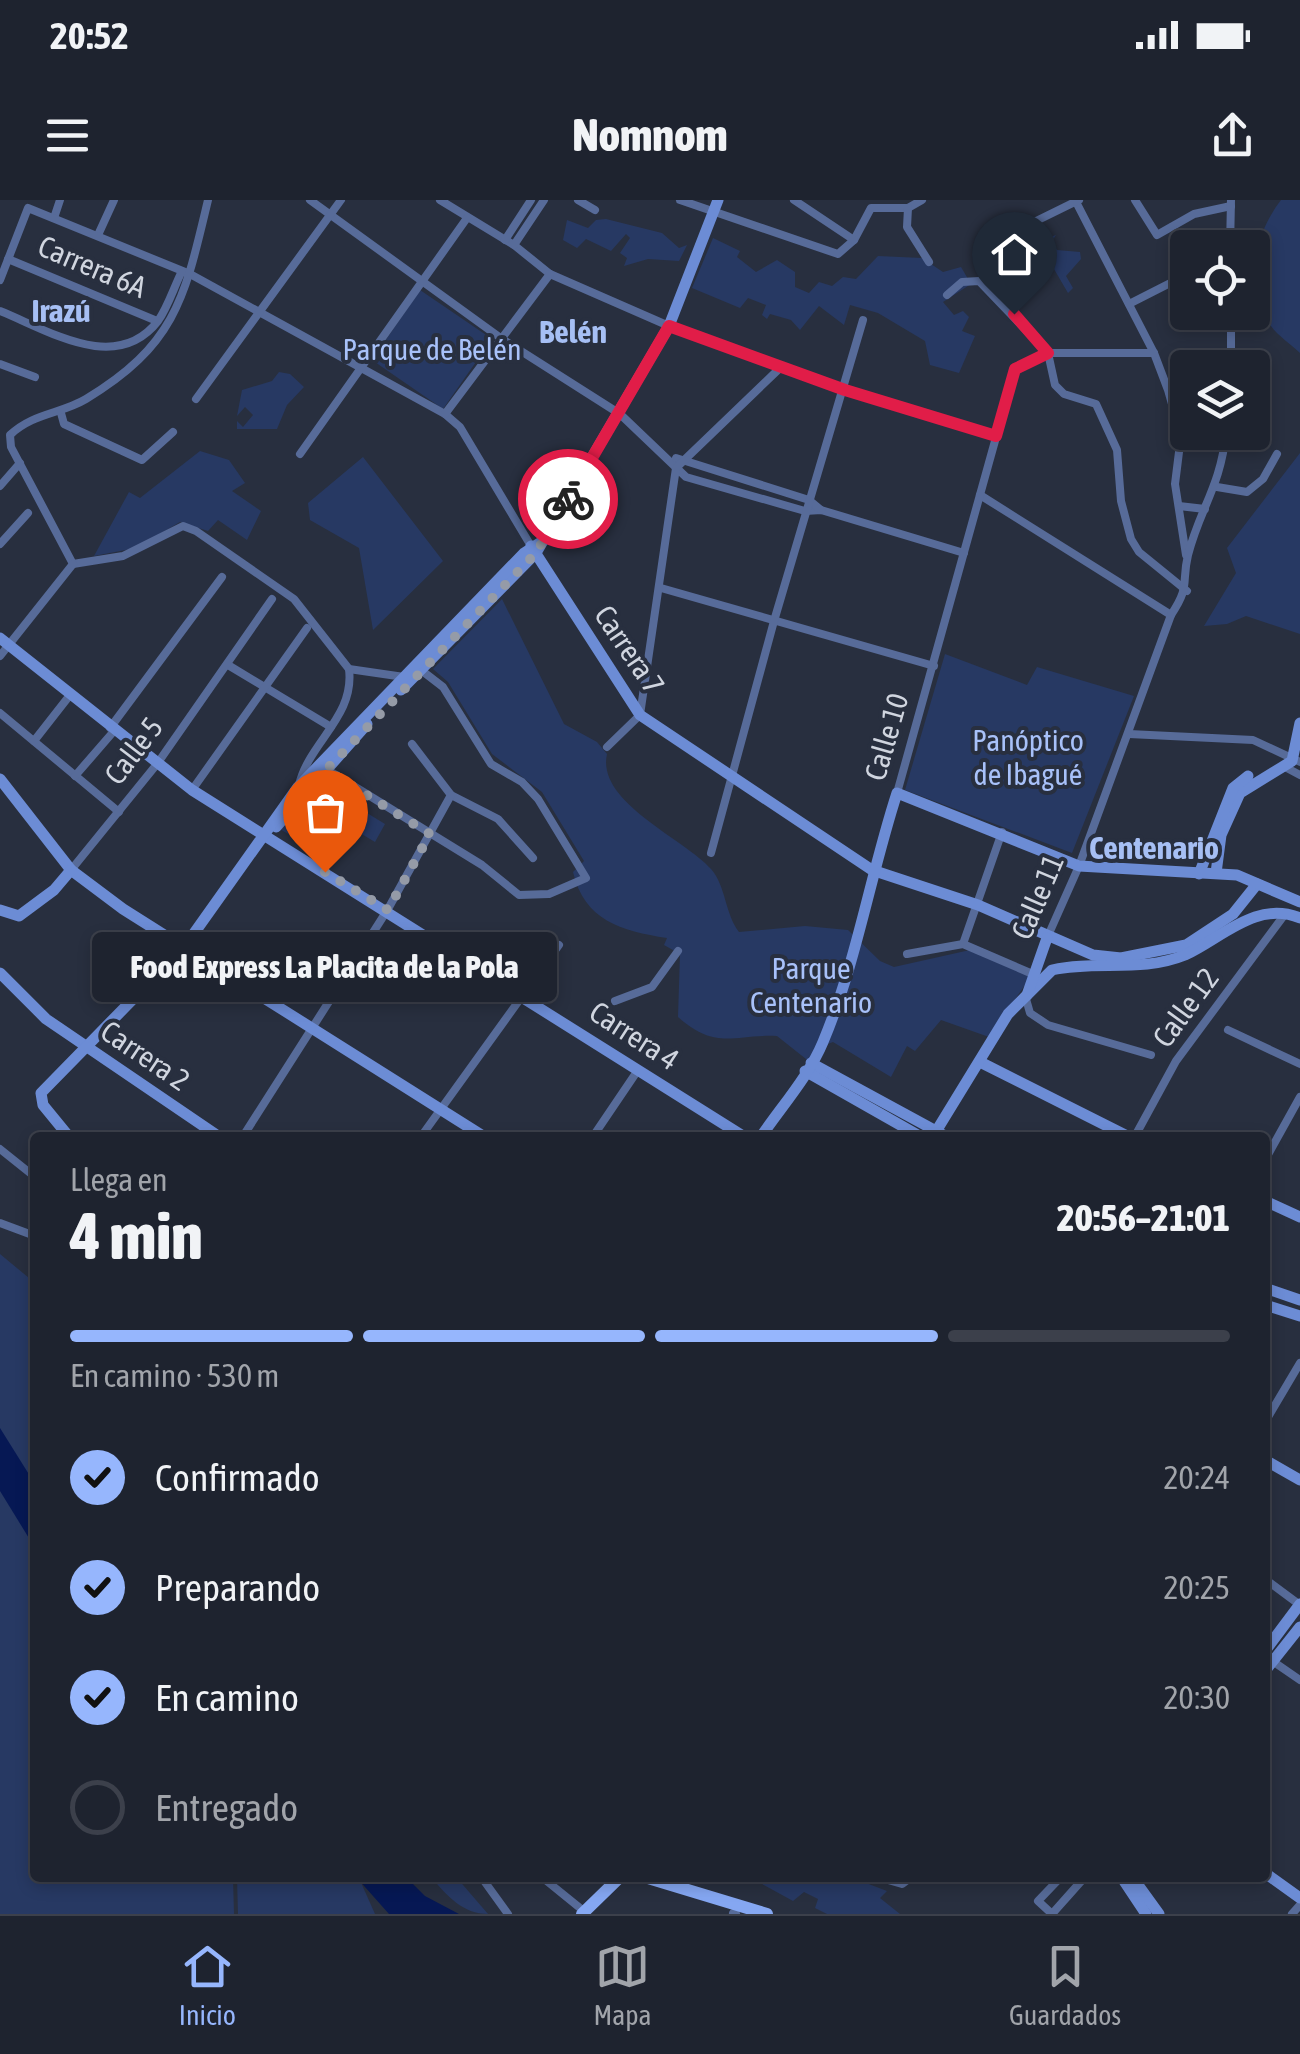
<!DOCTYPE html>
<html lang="es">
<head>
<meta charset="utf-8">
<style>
	:root { --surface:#1e232f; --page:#2b2f3b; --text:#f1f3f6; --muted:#a1a4aa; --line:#3c404b; --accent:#96b6fd }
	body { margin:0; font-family:"Asap Condensed",sans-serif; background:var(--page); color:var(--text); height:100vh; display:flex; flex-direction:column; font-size:38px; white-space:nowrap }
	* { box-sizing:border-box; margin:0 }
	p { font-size:32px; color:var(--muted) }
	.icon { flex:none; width:55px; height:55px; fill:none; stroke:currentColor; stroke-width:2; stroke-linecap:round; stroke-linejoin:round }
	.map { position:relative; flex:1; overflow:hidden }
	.sheet { position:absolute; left:30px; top:932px; width:1240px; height:750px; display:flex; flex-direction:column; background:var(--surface); border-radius:10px; box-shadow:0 5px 15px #0003,0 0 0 2px var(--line) }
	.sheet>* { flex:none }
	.buttons { position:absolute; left:1170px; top:30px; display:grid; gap:20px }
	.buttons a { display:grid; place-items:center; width:100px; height:100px; border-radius:10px; background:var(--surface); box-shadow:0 5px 15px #0003,0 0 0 2px var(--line); font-size:50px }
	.pin { position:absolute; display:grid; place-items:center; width:85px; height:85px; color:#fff; margin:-102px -42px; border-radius:50% 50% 50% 0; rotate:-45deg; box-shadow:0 0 10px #0007 }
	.pin .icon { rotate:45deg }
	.courier { position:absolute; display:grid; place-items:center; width:100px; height:100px; margin:-50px; border:8px solid #e11d48; border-radius:50%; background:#fff; color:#222; box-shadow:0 2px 12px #0007 }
	.bubble { position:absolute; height:70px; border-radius:10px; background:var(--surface); box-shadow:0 5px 15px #0003,0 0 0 2px var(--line); font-size:32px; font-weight:800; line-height:70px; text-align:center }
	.overview em { font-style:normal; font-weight:800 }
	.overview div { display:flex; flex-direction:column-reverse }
	.overview { display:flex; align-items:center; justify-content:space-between; height:170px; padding:0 40px }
	h1 { font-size:65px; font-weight:800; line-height:75px }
	.bar { display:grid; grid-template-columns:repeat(4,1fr); gap:15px 10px; align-content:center; height:120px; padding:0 40px }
	.bar i { height:12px; border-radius:8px; background:var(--line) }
	.bar .on { background:var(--accent) }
	.bar p { grid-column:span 4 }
	ol { padding:0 40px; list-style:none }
	li { display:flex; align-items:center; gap:30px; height:110px }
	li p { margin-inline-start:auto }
	li .icon { padding:10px; border-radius:50%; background:var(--accent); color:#111; stroke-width:4 }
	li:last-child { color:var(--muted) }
	li i { width:55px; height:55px; border:5px solid var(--line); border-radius:50% }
	.status { display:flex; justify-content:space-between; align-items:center; height:70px; padding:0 50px; background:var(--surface); direction:ltr }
	.status svg { height:28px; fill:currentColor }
	header { display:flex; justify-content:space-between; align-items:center; height:130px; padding:0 40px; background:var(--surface); font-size:45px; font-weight:800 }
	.menu { display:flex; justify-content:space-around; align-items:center; height:140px; border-top:2px solid var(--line); background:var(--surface); font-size:28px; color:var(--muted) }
	.menu a { display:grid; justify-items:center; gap:5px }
	.menu .on { color:var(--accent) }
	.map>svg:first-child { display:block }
	.green { fill:#273963 }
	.water { fill:#061854 }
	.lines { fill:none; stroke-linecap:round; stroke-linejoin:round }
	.street { stroke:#576b99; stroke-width:8 }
	.secondary { stroke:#6c8cd5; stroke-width:11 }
	.primary { stroke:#85a7f2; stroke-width:12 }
	.done { stroke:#959ba7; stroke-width:10; stroke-dasharray:0 18 }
	.route { stroke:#e11d48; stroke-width:12 }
	.labels { text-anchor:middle; stroke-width:8; stroke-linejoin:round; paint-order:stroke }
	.street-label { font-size:30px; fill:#d0d5df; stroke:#282f3f }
	.park-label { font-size:30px; fill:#a8c1f9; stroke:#282f3f }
	.neighbourhood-label { font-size:32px; font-weight:bold; fill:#a6bff4; stroke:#282f3f }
</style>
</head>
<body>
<div class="status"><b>20:52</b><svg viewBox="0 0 49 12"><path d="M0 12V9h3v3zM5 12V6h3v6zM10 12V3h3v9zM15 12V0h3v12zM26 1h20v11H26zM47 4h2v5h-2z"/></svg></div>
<header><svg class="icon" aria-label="menu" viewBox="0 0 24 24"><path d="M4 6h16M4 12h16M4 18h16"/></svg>Nomnom<svg class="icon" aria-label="share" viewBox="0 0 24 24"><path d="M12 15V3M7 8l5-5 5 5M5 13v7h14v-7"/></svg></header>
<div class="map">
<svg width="1300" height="1714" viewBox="0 0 1300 1714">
	<rect width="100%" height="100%" fill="#282f3f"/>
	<g class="green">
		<path d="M1281 0H1300V153C1291 144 1278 136 1271 126 1242 88 1254 35 1281 0Z"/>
		<path d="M606 19 662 33 679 48 687 45 679 61 648 59 624 66 627 58 620 53 630 38 626 34 611 51 586 39 577 48 563 40 567 20 588 28 596 20Z"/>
		<path d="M1056 35 1052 41 1057 50 1080 52 1081 59 1066 76 1073 88 1068 93 1047 57 1025 67 1023 47Z"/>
		<path d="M713 38 740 51 737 57 756 72 777 60 795 72V87L809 93 819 82 832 86 843 77 856 79 878 56 922 58 943 72 961 67 971 84 943 102 954 115 963 111 969 117 962 131 975 136 959 173 930 165 925 141 878 113 850 105 844 125 819 106 800 130 791 120 770 114 767 119 762 115 766 105 748 98 740 108 692 88Z"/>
		<path d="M420 90 492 139 443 209 372 160Z"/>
		<path d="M279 172 290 174 304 187 287 205 277 229H237V221L243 227 253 215 245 207 237 216 242 190 272 181Z"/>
		<path d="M200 251 229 260 245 283 232 291 261 311 247 340 218 320 208 331 180 322 136 348 94 356 129 292 140 298Z"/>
		<path d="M1300 253V434L1246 416 1227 424 1204 426 1236 373 1227 348Z"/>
		<path d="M363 257 443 361 373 430 359 348 310 320 308 303Z"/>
		<path d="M502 399 564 524 597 542 607 554C596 602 683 638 711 669 726 686 725 714 739 732L805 726 848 730 880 761 894 767 970 750 1032 775 989 837 941 820 915 851 907 846 891 877 833 842 822 846 811 863 777 836C732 834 717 851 678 817L680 754 664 745 667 738C621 731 584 720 573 672L584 661 542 592 492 554 448 482 433 469Z"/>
		<path d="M945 454 1027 485 1037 467 1134 496 1072 653 905 590Z"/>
		<path d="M315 584 327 592 297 639 278 628Z"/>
		<path d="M354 605 385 624 375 642 343 623Z"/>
		<path d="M0 1054 35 1083V1678H233L234 1714H0Z"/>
		<path d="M237 1678H359L375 1714H238Z"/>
		<path d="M432 1678H457L488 1714C463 1714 447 1696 432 1678Z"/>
		<path d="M751 1678H853L887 1691 880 1698 900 1714H827L815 1708 818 1699 804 1692 793 1701Z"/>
	</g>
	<g class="water">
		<path d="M0 1228 35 1284V1348L0 1291Z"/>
		<path d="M357 1678H407L425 1696 459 1714H389Z"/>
	</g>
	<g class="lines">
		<g class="street">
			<path d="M310 0 502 139 620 214 686 277 805 311 821 310 964 353"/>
			<path d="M440 0 514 45 550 74 669 126 845 189 996 236"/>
			<path d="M578 0 595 10"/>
			<path d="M680 0 838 54 854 40 871 8H908L922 0"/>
			<path d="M794 0 854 40"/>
			<path d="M1075 0 1154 153 1168 190 1181 236 1175 284 1186 355"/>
			<path d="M1135 0 1157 35 1194 14 1231 6"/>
			<path d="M908 8 907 27 929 62"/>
			<path d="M54 18 60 0"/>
			<path d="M1030 24 1079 0"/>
			<path d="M98 35 114 0"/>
			<path d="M505 40 531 0"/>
			<path d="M514 45 544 0"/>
			<path d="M1230 48 1231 0"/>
			<path d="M8 59 157 121"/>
			<path d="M0 80 28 8 190 74 445 214 460 227 531 346"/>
			<path d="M947 95 962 82 979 81 1048 153 1055 185 1064 194 1096 204 1117 250 1121 301 1131 339 1139 352 1187 391"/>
			<path d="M1129 104 1188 74"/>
			<path d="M0 111C48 130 116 175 158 121 168 107 174 87 182 71"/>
			<path d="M1231 112V168"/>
			<path d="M0 164 35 177"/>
			<path d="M196 199 341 0"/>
			<path d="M61 213 64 224 142 260 173 232"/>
			<path d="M445 214 550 74"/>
			<path d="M300 254 467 18"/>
			<path d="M676 258 809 300 821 310"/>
			<path d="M0 286 20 263"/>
			<path d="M1217 287 1247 292 1263 279 1277 254"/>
			<path d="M980 295 1171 415"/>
			<path d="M1179 306 1205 309"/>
			<path d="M0 344 28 313"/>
			<path d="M73 364 123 356 183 326 196 331 294 399 349 469 404 477"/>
			<path d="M73 364 11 247 10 235C33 213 61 214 86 199 177 144 185 96 208 0"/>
			<path d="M661 388 934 466"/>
			<path d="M0 456 73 364"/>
			<path d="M228 465 331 527"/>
			<path d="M0 513 119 612"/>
			<path d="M110 528 222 377"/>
			<path d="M1129 534 1253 540 1300 562"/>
			<path d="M34 541 70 495"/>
			<path d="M412 544 451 595 498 619 533 658"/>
			<path d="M607 547 640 515 676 268 781 167"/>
			<path d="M1285 567 1300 575"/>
			<path d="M326 569 482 665 519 695 549 694 586 678 538 599 522 582 491 564 443 487 421 470 417 471"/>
			<path d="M75 576 114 531"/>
			<path d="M299 585C309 542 355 517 349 469"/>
			<path d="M192 590 307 428"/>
			<path d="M897 593 1015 169 1048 153H1154"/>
			<path d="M711 653 774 421 863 120"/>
			<path d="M71 670 157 564 272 399"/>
			<path d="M1047 738 1079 666 1171 415C1191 385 1181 384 1188 355 1200 308 1221 286 1226 232"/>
			<path d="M963 744 1002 632"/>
			<path d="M907 754 963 744 1035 775"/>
			<path d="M1026 799 1030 813 1048 825 1151 855"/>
			<path d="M615 801 652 787 678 751"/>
			<path d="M1228 830 1300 864"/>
			<path d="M242 938 388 709 451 595"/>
			<path d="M420 938 559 745"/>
			<path d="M592 938 638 870"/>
			<path d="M1134 938 1176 861 1285 714"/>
			<path d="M0 949 35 977"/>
			<path d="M1265 960 1300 897"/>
			<path d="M0 1023 35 1036"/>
			<path d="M1265 1222 1300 1163"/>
			<path d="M1265 1379 1300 1405"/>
			<path d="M1265 1456 1300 1480"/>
			<path d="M482 1678 508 1714"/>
			<path d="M543 1678 585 1712"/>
			<path d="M881 1678 902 1684 910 1678"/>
			<path d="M1060 1678 1038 1701 1052 1714 1084 1678"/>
			<path d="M733 1713 736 1714"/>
			<path d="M1292 1714 1300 1705"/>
		</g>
		<g class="secondary">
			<path d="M531 346 640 515 872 670 978 705 1093 755 1121 758 1186 745 1233 714 1257 684"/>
			<path d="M0 438 192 590 746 938"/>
			<path d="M401 490 536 353 669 126 718 0"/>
			<path d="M0 579 71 670 123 709 486 938"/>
			<path d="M276 627 367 524"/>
			<path d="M1216 673 1221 635 1240 593 1292 561 1300 523"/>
			<path d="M1199 674 1233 588 1248 576"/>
			<path d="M0 710 19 716 54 690 71 670"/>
			<path d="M0 773 46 819 221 938"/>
			<path d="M1027 795 1052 770C1097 760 1141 773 1185 755 1222 738 1256 700 1300 718"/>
			<path d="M980 862 1131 938"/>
			<path d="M811 863 949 938"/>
			<path d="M805 871 923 938"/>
			<path d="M70 938 43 905 41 893 185 746 298 587 524 353 544 340"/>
			<path d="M760 938C781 907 809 876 823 842 857 761 870 676 897 593L1079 666 1237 675 1300 702"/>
			<path d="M932 938 1008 814 1027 795 1047 738"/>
			<path d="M1265 1001 1300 1017"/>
			<path d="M1265 1088 1300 1100"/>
			<path d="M1265 1105 1300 1116"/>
			<path d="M1265 1260 1300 1280"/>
			<path d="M1265 1451 1300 1404"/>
			<path d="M1265 1471 1300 1427"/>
			<path d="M1265 1673 1300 1698"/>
			<path d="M1122 1678 1146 1714"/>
			<path d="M1133 1678 1159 1714"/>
		</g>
		<g class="primary">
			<path d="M648 1678 767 1714"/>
			<path d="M582 1714 619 1678"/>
		</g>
	</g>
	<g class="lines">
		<path class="done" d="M325 672 388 710 430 634 326 570 536 353 568 299"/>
		<path class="route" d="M568 299 669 126 845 190 996 236 1015 169 1048 153 1014 114"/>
	</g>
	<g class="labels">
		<g class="street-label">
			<text transform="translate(92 67) rotate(23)" y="10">Carrera 6A</text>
			<text transform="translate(629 450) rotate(56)" y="10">Carrera 7</text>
			<text transform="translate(887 537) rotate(-74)" y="10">Calle 10</text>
			<text transform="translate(134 551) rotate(-53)" y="10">Calle 5</text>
			<text transform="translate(1038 697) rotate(-67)" y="10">Calle 11</text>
			<text transform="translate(1186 808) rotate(-54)" y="10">Calle 12</text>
			<text transform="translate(634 836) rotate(33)" y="10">Carrera 4</text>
			<text transform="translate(145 856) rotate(34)" y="10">Carrera 2</text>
		</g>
		<g class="park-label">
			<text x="432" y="160">Parque de Belén</text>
			<text x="1028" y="551">Panóptico<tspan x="1028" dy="34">de Ibagué</tspan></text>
			<text x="811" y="779">Parque<tspan x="811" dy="34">Centenario</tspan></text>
		</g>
		<g class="neighbourhood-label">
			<text x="61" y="122">Irazú</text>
			<text x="573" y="143">Belén</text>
			<text x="1154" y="659">Centenario</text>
		</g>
	</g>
</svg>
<div class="buttons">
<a><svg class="icon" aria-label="locate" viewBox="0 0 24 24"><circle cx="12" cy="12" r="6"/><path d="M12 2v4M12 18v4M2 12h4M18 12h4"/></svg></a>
<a><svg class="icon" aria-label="layers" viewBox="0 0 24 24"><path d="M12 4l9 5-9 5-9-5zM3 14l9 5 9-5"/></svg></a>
</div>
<div class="pin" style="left:325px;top:672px;background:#ea580c"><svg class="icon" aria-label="bag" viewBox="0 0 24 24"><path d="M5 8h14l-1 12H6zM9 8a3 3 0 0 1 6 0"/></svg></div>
<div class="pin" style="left:1014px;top:114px;background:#1f2937"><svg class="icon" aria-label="home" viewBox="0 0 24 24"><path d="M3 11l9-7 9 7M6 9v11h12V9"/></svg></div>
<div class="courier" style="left:568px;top:299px"><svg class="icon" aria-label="bike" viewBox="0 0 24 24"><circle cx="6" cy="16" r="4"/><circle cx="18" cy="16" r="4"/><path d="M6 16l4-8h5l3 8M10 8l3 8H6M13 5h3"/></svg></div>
<div class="bubble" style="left:92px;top:732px;width:465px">Food Express La Placita de la Pola</div>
<section class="sheet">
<div class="overview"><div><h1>4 min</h1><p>Llega en</p></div><em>20:56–21:01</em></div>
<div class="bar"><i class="on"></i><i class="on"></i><i class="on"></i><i></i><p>En camino · 530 m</p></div>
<ol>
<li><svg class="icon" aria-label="check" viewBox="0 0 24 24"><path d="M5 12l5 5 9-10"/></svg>Confirmado<p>20:24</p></li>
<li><svg class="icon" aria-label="check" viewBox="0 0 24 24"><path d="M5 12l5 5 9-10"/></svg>Preparando<p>20:25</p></li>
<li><svg class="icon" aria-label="check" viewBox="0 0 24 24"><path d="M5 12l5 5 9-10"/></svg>En camino<p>20:30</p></li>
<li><i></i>Entregado</li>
</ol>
</section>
</div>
<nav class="menu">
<a class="on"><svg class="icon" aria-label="home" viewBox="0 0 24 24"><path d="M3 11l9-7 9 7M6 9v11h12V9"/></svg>Inicio</a>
<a><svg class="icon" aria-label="map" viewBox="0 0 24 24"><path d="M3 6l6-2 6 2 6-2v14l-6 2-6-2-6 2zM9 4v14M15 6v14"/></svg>Mapa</a>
<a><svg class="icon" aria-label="saved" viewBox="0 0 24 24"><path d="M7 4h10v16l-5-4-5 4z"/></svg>Guardados</a>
</nav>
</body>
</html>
